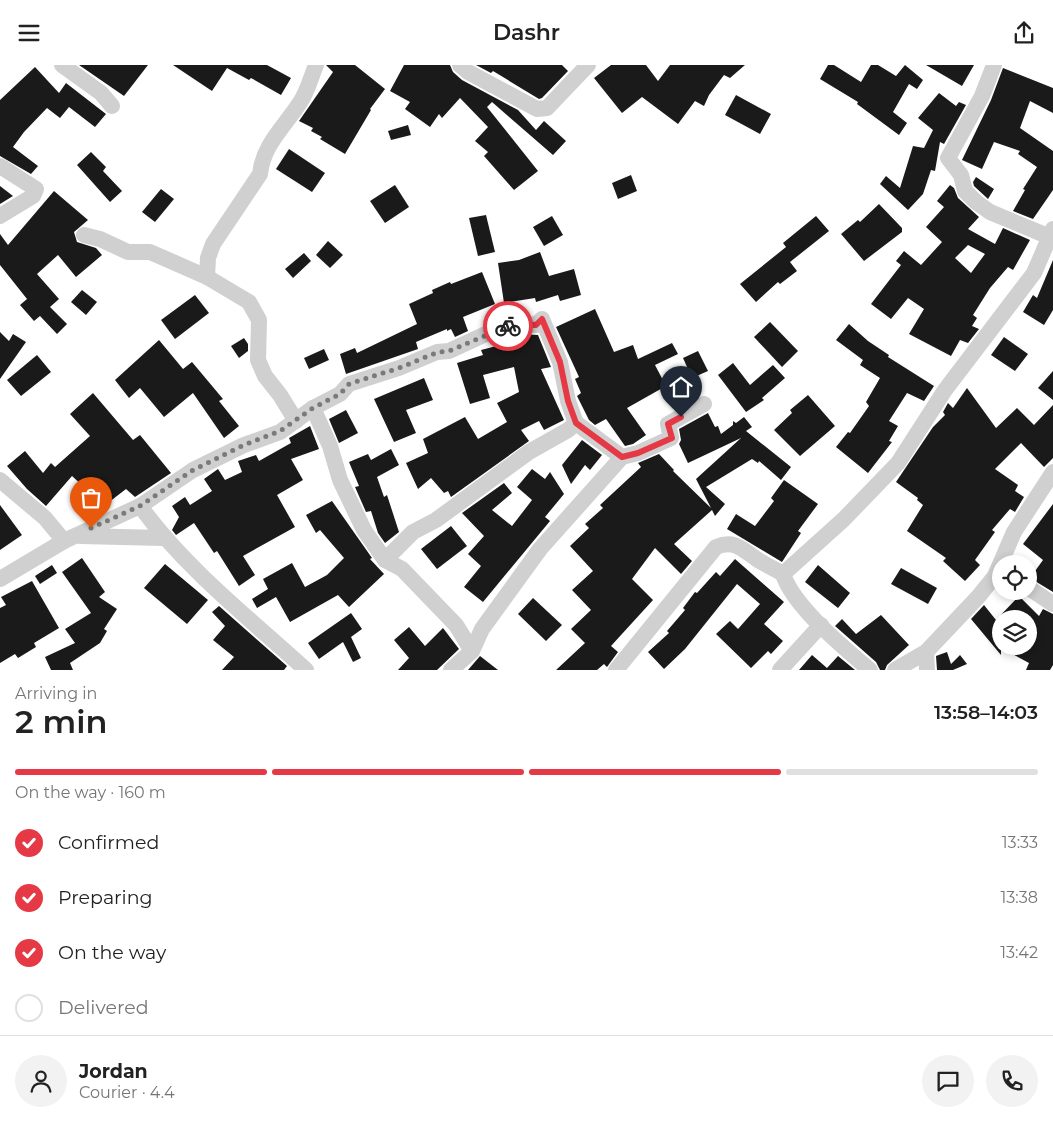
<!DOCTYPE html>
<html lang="en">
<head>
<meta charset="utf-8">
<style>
	:root { --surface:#fff; --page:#f2f2f2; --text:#222; --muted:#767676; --line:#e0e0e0; --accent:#e63946 }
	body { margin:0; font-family:Montserrat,sans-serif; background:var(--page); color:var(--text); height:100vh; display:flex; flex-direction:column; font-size:19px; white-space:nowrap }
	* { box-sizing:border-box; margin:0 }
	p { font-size:16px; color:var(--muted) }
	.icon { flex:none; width:28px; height:28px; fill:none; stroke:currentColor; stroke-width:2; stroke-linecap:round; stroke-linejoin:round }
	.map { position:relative; height:605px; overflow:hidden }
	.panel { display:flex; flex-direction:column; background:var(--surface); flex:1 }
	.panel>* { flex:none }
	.fabs { position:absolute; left:992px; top:490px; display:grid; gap:10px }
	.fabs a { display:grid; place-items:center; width:45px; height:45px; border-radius:50%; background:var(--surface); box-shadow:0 2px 8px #0003; font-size:25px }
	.pin { position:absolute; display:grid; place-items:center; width:42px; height:42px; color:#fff; margin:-51px -21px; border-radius:50% 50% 50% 0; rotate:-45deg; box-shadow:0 0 5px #0007 }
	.pin .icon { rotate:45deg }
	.courier { position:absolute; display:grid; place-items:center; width:50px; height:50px; margin:-25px; border:4px solid #e63946; border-radius:50%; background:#fff; color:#222; box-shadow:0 1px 6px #0007 }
	.head em { font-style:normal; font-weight:600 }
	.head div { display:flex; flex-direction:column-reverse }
	.head { display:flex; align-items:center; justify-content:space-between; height:85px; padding:0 15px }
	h1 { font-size:32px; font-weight:600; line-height:38px }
	.bar { display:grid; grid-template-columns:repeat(4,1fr); gap:8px 5px; align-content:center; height:60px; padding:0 15px }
	.bar i { height:6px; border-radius:4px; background:var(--line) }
	.bar .active { background:var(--accent) }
	.bar p { grid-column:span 4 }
	.line { display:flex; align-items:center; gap:12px; padding:0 15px; border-top:1px solid var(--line) }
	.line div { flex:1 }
	.round { display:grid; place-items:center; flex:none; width:52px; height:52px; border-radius:26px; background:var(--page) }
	ol { padding:0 15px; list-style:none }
	li { display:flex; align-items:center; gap:15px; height:55px }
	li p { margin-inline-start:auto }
	li .icon { padding:5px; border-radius:50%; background:var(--accent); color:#fff; stroke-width:4 }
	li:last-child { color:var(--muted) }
	li i { width:28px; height:28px; border:2px solid var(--line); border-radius:50% }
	header { display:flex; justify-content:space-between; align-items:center; height:65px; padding:0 15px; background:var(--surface); font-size:22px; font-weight:600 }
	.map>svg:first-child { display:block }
	.building { fill:#1a1a1a; fill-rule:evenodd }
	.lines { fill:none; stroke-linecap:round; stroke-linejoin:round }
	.minor { stroke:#d0d0d0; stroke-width:16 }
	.done { stroke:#7a7a7a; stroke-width:5; stroke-dasharray:0 9 }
	.route { stroke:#e63946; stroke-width:6 }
</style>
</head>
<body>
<header><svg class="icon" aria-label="menu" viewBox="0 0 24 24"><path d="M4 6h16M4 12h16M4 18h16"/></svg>Dashr<svg class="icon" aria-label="share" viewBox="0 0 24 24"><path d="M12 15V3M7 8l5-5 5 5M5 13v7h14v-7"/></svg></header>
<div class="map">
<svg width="1053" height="605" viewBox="0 0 1053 605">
	<rect width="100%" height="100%" fill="#fff"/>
	<g class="building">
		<path d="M79 0H148L124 31Z"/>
		<path d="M173 0H267L291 13 281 30 251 13 249 15 227 3 212 26Z"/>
		<path d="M326 0H355L385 24 370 44 371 45 345 89 320 74 322 72 311 66 313 63 299 56 333 7Z"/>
		<path d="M404 0H450L453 7 462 15 518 45 536 65 544 56 566 76 553 90 492 37 487 42 538 106 514 125 484 91 488 87 475 76 488 62 460 33 442 53 439 49 430 62 405 44 410 37 390 26Z"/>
		<path d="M476 0H562L568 6 542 33 539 34 493 6 491 8Z"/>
		<path d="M611 0H646L658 16 670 0H745L730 13 724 10 709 30 704 41 695 36 678 59 642 32 622 48 594 13Z"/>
		<path d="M828 0H834L861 17 871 0H878L896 11 905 0 923 15 917 24 909 19 893 47 907 58 899 70 857 39 858 37 820 14Z"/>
		<path d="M926 0H974L962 21Z"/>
		<path d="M35 2 59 28 66 18 106 49 95 62 69 42 60 53 47 43 24 67 13 82 38 101 31 109 0 91V35Z"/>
		<path d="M1003 3 1053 23V48L1030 36 1020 63 1053 86V125L1033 154 1013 146 1025 125 1023 124 1037 102 1018 89 1020 86 994 77 982 104 962 95 991 35Z"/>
		<path d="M939 28 956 41 959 37 966 40 944 79 940 77 935 106 931 105 923 129 908 145 880 119 886 111 900 123 913 81 924 83 933 65 918 53Z"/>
		<path d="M736 30 771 49 760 69 725 50Z"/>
		<path d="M408 60 411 70 391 75 388 66Z"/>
		<path d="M289 84 325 108 312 127 276 104Z"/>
		<path d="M91 87 106 102 103 106 122 126 110 137 77 100Z"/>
		<path d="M631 110 637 126 618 134 612 118Z"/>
		<path d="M976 112 994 124 988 134 974 121 973 117Z"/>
		<path d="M395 120 409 142 385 158 370 136Z"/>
		<path d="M950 120 954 123 958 133 979 152 968 164 995 179 1003 163 1030 175 1013 205 1008 202 990 223 973 250 977 253 972 261 979 264 968 278 960 275 951 291 909 269 924 244 908 233 891 254 871 239 901 200 896 196 904 186 921 200 942 177 926 162 944 142 937 136ZM968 180 985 189 971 208 955 193Z"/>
		<path d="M0 121 13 131 0 139Z"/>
		<path d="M161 124 174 134 155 157 142 147Z"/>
		<path d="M54 126 88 155 74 167 77 177 96 183 102 190 76 212 58 190 37 209 59 234 50 242 67 259 57 269 40 251 34 256 20 240 27 234 0 200V169L8 180Z"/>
		<path d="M879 139 902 163V167L864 196 841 169 858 155 860 157Z"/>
		<path d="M486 150 495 187 478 191 469 153Z"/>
		<path d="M552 151 563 170 544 181 533 162Z"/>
		<path d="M816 151 829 166 790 197 797 206 780 219 778 217 756 237 740 219 786 182 783 178Z"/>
		<path d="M328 176 343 190 330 203 316 190Z"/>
		<path d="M540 187 549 211 574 204 581 230 560 236 558 230 536 237 535 233 504 238 498 198 519 195Z"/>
		<path d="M304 188 311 196 293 213 285 204Z"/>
		<path d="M1053 195V245L1044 260 1023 247 1033 230 1037 233Z"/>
		<path d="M482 207 495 239 463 252 468 266 455 272 451 264 447 266V264L416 277 418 284 346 309 340 289 355 283 357 288 417 259 409 239 433 228 432 225 450 217 451 219Z"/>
		<path d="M82 225 97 237 86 250 71 237Z"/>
		<path d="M195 230 209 248 175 274 161 255Z"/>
		<path d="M595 244 614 287 633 280 638 294 672 278 678 289 655 300 666 321 627 343 646 370 633 379 625 381 606 354 595 360 589 355 577 331 581 328 575 314 579 312 556 262Z"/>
		<path d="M770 257 798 286 782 302 754 272Z"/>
		<path d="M849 259 868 276 889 290 888 292 934 321 924 336 907 328 889 356 898 361 889 376 892 377 868 408 836 382 848 367 850 368 869 341 866 337 880 313 860 300 863 295 836 275Z"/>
		<path d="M0 267 9 276 13 269 26 277 0 314Z"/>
		<path d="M518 269 538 270 551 302 541 304 564 355 544 365 539 356 521 365 529 376 451 432 448 426 444 428 431 413 418 424 406 398 428 388 423 374 465 352 478 374 507 357 497 338 519 327 514 302 483 310 490 333 470 339 457 298 483 290 481 285 508 278 506 271Z"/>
		<path d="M1004 272 1028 289 1015 306 991 290Z"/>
		<path d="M244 273 248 279V286L239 293 231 281Z"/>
		<path d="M159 275 183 304 192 297 223 334 219 336 239 361 224 373 193 328 164 352 140 323 129 333 115 315Z"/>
		<path d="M324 284 329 295 309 304 304 293Z"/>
		<path d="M698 286 708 306 692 313 683 293Z"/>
		<path d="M37 290 51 307 21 331 7 315Z"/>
		<path d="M733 298 750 320 773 300 785 313 762 333 764 335 746 347 718 310Z"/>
		<path d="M1053 306V335L1038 323Z"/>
		<path d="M424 313 433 335 406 345 416 368 394 377 374 334Z"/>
		<path d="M967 323 996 363 1017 343 1034 360 1053 340V393L1044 402 1021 378 995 404 1018 420 1015 426 1024 432 1015 447 1010 444 992 465 995 467 975 495 980 500 965 516 943 496 946 493 907 466 923 440 917 435 918 433 896 417 933 362 945 350 943 347 948 338 953 343Z"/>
		<path d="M93 328 133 375 140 370 171 408 135 432 126 424 100 444 84 422 72 411 46 441 27 424 7 401 25 386 43 408 51 398 55 402 90 371 70 349Z"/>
		<path d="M808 330 835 361 800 391 774 365 792 348 790 345Z"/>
		<path d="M346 345 358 368 339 378 329 354Z"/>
		<path d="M708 348 715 362 718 361 721 369 733 360V356L736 358 744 352 752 362 746 366 791 402 781 415 759 396 758 398 752 394 706 422 725 439 715 451 712 445 674 479 692 496 681 509 655 483 632 514 653 535 611 581 618 587 607 602 604 599 597 605H556L585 578 571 564 591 545 572 525 593 506 570 481 589 463 585 459 603 443 600 440 641 402 638 398 659 389 674 405 673 406 711 443 696 414 741 373 688 398 679 379 681 375 679 364Z"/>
		<path d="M310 361 319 384 291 394 303 415 277 430 295 462 243 491 255 510 239 521 217 486 214 488 194 458 176 470 172 465 179 452 172 441 185 432 190 440 212 426 204 414 218 404 225 415 242 407 238 396 256 390 259 396 291 378 289 373Z"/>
		<path d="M582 375 602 390 590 405 585 400 571 419 562 400Z"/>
		<path d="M391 384 399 400 377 412 384 432 387 430 399 467 385 478 378 468 371 446 366 447 355 422 359 421 349 397 368 389 371 395Z"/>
		<path d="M532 404 545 414 550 407 564 429 545 452 550 456 483 537 464 522 481 501 468 489 484 471 462 448 504 418 512 428 492 445 512 461 532 435 517 422Z"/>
		<path d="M784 415 818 439 798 466 801 468 782 497 727 464 736 449 755 461 774 436 771 433Z"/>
		<path d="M332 436 372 493 370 494 384 509 349 542 338 530 290 557 276 532 257 543 252 534 268 524 263 514 292 498 305 522 327 510 344 493 320 465 316 468 306 450Z"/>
		<path d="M1053 439V527L1030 513 1043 495 1023 479Z"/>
		<path d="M0 440 22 470 0 485Z"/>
		<path d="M451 461 467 481 437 504 421 484Z"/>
		<path d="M82 493 105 527 99 532 117 544 104 564 107 566 100 578 70 598 73 605H51L45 592 75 578 65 564 91 548 62 507Z"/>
		<path d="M735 494 784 537 764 559 783 576 771 589 768 586 751 603 716 569 730 556 738 564 760 539 737 519 685 584 664 604 648 587 669 568 667 566 685 545 683 543 695 527 697 528 716 507 720 511Z"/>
		<path d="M165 499 208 535 187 559 144 523Z"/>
		<path d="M52 500 57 508 40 519 35 511Z"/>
		<path d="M818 500 850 528 838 543 805 517Z"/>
		<path d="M901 503 937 523 928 539 891 519Z"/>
		<path d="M32 516 59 563 34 578 36 582 18 593 15 589 0 598V543L6 540 1 532Z"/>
		<path d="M1019 531 1039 551 1043 544 1053 549V600L1050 605H1026L1029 598 1001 583V590L971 554 984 540 996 555ZM1001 554H1029V581H1001Z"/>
		<path d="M533 533 562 560 546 576 518 549Z"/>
		<path d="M219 541 287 601 284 605H222L234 592 213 575 225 561 212 547Z"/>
		<path d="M351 548 362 564 351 572 361 593 353 597 343 577 319 594 308 578Z"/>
		<path d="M881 550 909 580 887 600 885 605H880L876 597 835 561 842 554 856 569Z"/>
		<path d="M409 562 425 581 443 563 459 584 437 605H398L409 593 394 575Z"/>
		<path d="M947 587 951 599 960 590 967 599 953 605H937L936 591Z"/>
		<path d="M812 590 827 603 838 591 855 605H799Z"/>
		<path d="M480 591 498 605H468Z"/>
	</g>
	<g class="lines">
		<g class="minor">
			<path d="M62 0 101 28 112 41"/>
			<path d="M460 0 468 7 537 44 547 43 588 0"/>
			<path d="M994 0 982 31 948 93 961 110 965 126 976 137 990 147 1050 172"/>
			<path d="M0 101 36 124 33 131 0 151"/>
			<path d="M84 170 100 174 128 187H150L207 212 249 237 259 255 258 295 265 311 280 330 296 356"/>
			<path d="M207 212 208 193 213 179 260 109C263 79 286 60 301 36 308 25 311 12 316 0"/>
			<path d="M313 343 330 381 340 415 364 465 385 495 402 504 456 560 472 586"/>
			<path d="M0 415 45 453 64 476"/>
			<path d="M140 441C186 504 249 553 306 605"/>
			<path d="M80 471 163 473"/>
			<path d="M385 495 413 467 436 455 529 387 568 365 576 358"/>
			<path d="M783 509 844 454 898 398 945 325 1034 208 1053 164"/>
			<path d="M0 514 64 476 140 441 193 405 244 380 280 367 313 343 340 329 349 319 399 303 437 287 449 286 501 262 517 259 536 260 542 254 560 297 568 336 576 358 622 392"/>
			<path d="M1029 523 1053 539"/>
			<path d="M926 587 927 605"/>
			<path d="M451 605 472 586 482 564 540 484 622 392 638 388 671 373 668 359 704 339"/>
			<path d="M616 605 716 482C735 474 743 485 758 495 766 500 775 504 783 509 793 541 844 583 870 605"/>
			<path d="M780 605 821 560"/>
			<path d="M895 605 926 587 978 532 995 511 1014 467 1053 407"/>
		</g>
	</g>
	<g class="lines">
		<path class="done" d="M91 463 140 441 193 405 244 380 280 366 313 343 340 329 349 319 399 303 438 287 449 286 508 261"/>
		<path class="route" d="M508 261 517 259 536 260 542 254 560 297 568 336 576 358 622 392 638 388 672 373 668 359 681 352"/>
	</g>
</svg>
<div class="fabs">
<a><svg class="icon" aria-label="locate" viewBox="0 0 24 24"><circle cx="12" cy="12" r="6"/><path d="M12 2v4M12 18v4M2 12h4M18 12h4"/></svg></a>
<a><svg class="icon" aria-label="layers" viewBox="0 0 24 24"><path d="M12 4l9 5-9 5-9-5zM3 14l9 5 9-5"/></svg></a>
</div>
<div class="pin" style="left:91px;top:463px;background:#ea580c"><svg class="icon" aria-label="bag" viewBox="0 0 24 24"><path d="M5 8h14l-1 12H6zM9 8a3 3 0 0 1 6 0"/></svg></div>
<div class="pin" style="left:681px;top:352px;background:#1f2937"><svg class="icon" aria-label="home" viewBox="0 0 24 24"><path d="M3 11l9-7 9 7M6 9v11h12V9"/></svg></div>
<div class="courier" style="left:508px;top:261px"><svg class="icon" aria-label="bike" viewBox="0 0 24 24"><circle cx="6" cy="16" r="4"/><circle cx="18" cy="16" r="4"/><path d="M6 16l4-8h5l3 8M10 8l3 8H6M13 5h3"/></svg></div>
</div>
<section class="panel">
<div class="head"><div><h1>2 min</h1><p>Arriving in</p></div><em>13:58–14:03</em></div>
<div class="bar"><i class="active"></i><i class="active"></i><i class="active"></i><i></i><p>On the way · 160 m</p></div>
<ol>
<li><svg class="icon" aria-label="check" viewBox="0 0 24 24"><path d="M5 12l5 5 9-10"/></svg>Confirmed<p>13:33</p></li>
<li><svg class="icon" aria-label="check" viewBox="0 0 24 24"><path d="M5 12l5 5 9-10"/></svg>Preparing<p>13:38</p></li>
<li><svg class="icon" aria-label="check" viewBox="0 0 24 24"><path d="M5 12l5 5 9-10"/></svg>On the way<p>13:42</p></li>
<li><i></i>Delivered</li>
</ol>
<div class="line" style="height:90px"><a class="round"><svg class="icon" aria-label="person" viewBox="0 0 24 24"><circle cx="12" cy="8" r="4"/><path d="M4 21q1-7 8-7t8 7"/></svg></a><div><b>Jordan</b><p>Courier · 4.4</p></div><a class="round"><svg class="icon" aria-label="chat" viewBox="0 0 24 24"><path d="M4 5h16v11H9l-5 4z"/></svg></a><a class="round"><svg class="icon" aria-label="phone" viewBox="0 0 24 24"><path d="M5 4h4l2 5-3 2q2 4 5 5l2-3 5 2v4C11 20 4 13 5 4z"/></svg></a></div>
</section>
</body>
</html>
